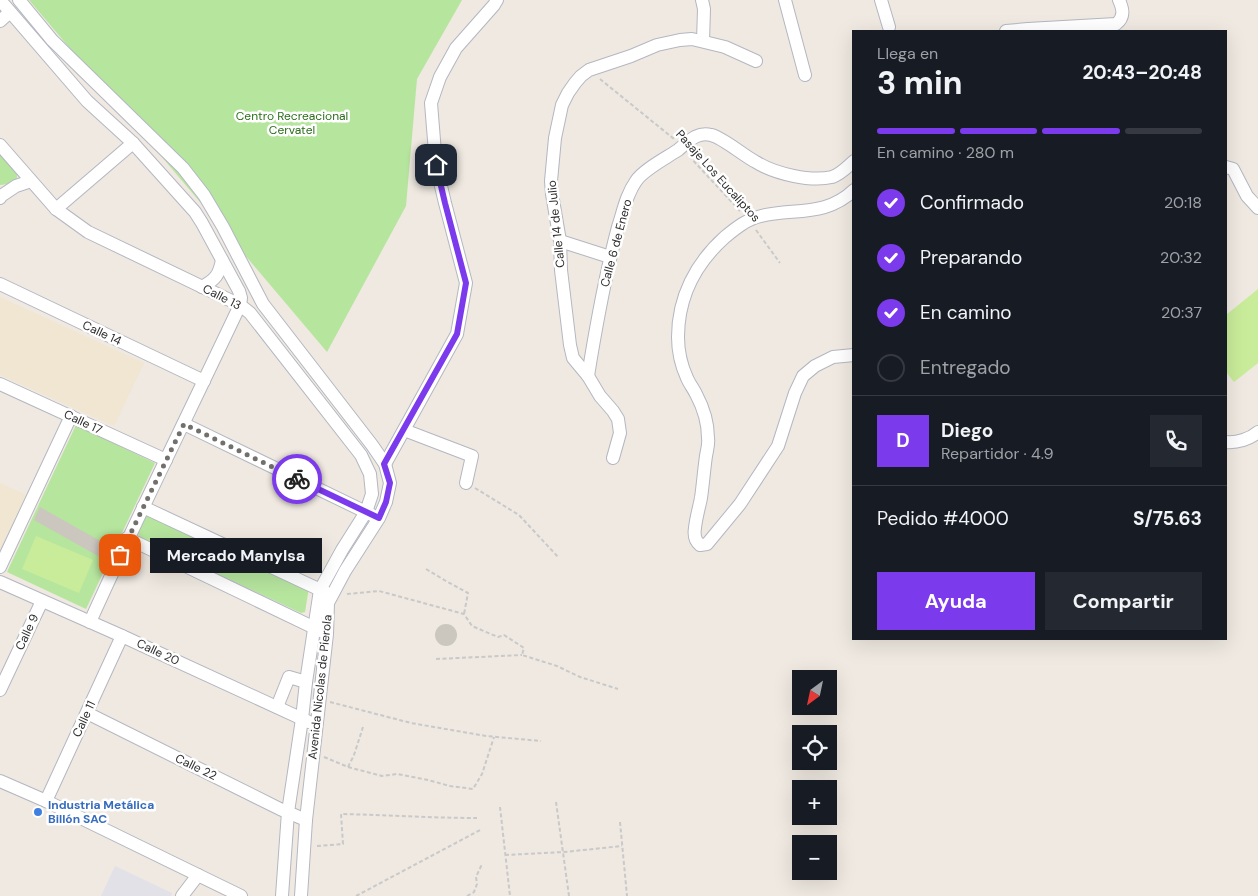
<!DOCTYPE html>
<html lang="es">
<head>
<meta charset="utf-8">
<style>
	:root { --surface:#171b24; --page:#242831; --text:#f1f3f6; --muted:#9ea1a6; --line:#363941; --accent:#7c3aed }
	body { margin:0; font-family:"DM Sans",sans-serif; background:var(--page); color:var(--text); height:100vh; display:flex; flex-direction:column; font-size:19px; white-space:nowrap }
	* { box-sizing:border-box; margin:0 }
	p { font-size:16px; color:var(--muted) }
	.icon { flex:none; width:28px; height:28px; fill:none; stroke:currentColor; stroke-width:2; stroke-linecap:round; stroke-linejoin:round }
	.map { position:relative; flex:1; overflow:hidden }
	.drawer { position:absolute; left:852px; top:30px; width:375px; height:610px; display:flex; flex-direction:column; background:var(--surface); border-radius:0px; box-shadow:0 5px 20px #0002 }
	.drawer>* { flex:none }
	.needle { width:32px; rotate:213deg }
	.buttons { position:absolute; left:792px; top:670px; display:grid; gap:10px }
	.buttons a { display:grid; place-items:center; width:45px; height:45px; border-radius:0px; background:var(--surface); box-shadow:0 5px 20px #0002; font-size:25px }
	.pin { position:absolute; display:grid; place-items:center; width:42px; height:42px; color:#fff; margin:-21px; border-radius:10px; box-shadow:0 2px 8px #0006 }
	.courier { position:absolute; display:grid; place-items:center; width:50px; height:50px; margin:-25px; border:4px solid #7c3aed; border-radius:50%; background:#fff; color:#222; box-shadow:0 1px 6px #0007 }
	.bubble { position:absolute; height:35px; border-radius:0px; background:var(--surface); box-shadow:0 5px 20px #0002; font-size:16px; font-weight:700; line-height:35px; text-align:center }
	.head em { font-style:normal; font-weight:700 }
	.head div { display:flex; flex-direction:column-reverse }
	.head { display:flex; align-items:center; justify-content:space-between; height:85px; padding:0 25px }
	h1 { font-size:32px; font-weight:700; line-height:38px }
	.bar { display:grid; grid-template-columns:repeat(4,1fr); gap:8px 5px; align-content:center; height:60px; padding:0 25px }
	.bar i { height:6px; border-radius:4px; background:var(--line) }
	.bar .current { background:var(--accent) }
	.bar p { grid-column:span 4 }
	.line { display:flex; align-items:center; gap:12px; padding:0 25px; border-top:1px solid var(--line) }
	.line div { flex:1 }
	.round { display:grid; place-items:center; flex:none; width:52px; height:52px; border-radius:0px; background:var(--page) }
	ol { padding:0 25px; list-style:none }
	li { display:flex; align-items:center; gap:15px; height:55px }
	li p { margin-inline-start:auto }
	li .icon { padding:5px; border-radius:50%; background:var(--accent); color:#fff; stroke-width:4 }
	li:last-child { color:var(--muted) }
	li i { width:28px; height:28px; border:2px solid var(--line); border-radius:50% }
	.primary-button { display:flex; gap:10px; margin-top:auto; padding:10px 25px }
	.primary-button a { flex:1; height:58px; border-radius:0px; background:var(--accent); color:#fff; font-size:20px; font-weight:700; line-height:58px; text-align:center }
	.primary-button a+a { background:var(--page); color:var(--text) }
	.map>svg:first-child { display:block }
	.industrial { fill:#e3e1e8 }
	.education { fill:#f0e6d1 }
	.green { fill:#b6e59e }
	.pitch { fill:#c9ec9a }
	.building { fill:#cbc7bf }
	.lines { fill:none; stroke-linecap:round; stroke-linejoin:round }
	.minor-casing { stroke:#b4b7c1; stroke-width:14 }
	.path { stroke:#c9c9c9; stroke-width:2; stroke-dasharray:4 2.5; stroke-linecap:butt }
	.minor { stroke:#fff; stroke-width:12 }
	.done { stroke:#726f6d; stroke-width:5; stroke-dasharray:0 9 }
	.route { stroke:#7c3aed; stroke-width:6 }
	.shop-dot { fill:#3f7fe0; stroke:#fff; stroke-width:2 }
	.labels { text-anchor:middle; stroke-width:5; stroke-linejoin:round; paint-order:stroke }
	.park-label { font-size:12px; fill:#2c6e1b; stroke:#fff }
	.street-label { font-size:12px; fill:#2e2e2e; stroke:#fff }
	.shop-label { font-size:12px; font-weight:bold; fill:#366cbe; stroke:#fff; text-anchor:start }
</style>
</head>
<body>
<div class="map">
<svg width="1258" height="896" viewBox="0 0 1258 896">
	<rect width="100%" height="100%" fill="#efe9e1"/>
	<path class="industrial" d="M115 866 172 893 171 896H101Z"/>
	<g class="education">
		<path d="M0 297 144 363 114 426 0 375Z"/>
		<path d="M0 483 26 495 0 550Z"/>
	</g>
	<g class="green">
		<path d="M29 0H462L417 79 406 206 327 352Z"/>
		<path d="M0 154C12 166 32 182 0 185Z"/>
		<path d="M76 425 155 463 86 609 7 572Z"/>
		<path d="M148 512 309 587 305 612 301 613 139 537 138 533Z"/>
	</g>
	<g class="pitch">
		<path d="M1258 289V363L1234 382 1226 372V315Z"/>
		<path d="M36 536 93 560 79 593 22 569Z"/>
	</g>
	<g class="building">
		<path d="M40 507 111 547 105 560 34 520Z"/>
		<circle cx="446" cy="635" r="11"/>
	</g>
	<g class="lines">
		<g class="minor-casing">
			<g id="minor">
				<path d="M0 0 87 101 133 143 195 212 202 223 239 291 241 298 240 305C190 411 138 515 90 622"/>
				<path d="M19 0 52 40 183 168 204 195 223 227 263 304 372 445 385 464 390 483 386 502 379 518 345 571 328 603 327 634 306 820 301 896"/>
				<path d="M702 0 704 9 703 41"/>
				<path d="M785 0 805 75"/>
				<path d="M881 0 889 27"/>
				<path d="M0 21 10 12"/>
				<path d="M1006 31 1028 29 1116 24C1125 17 1123 9 1119 0"/>
				<path d="M0 145 56 209 88 232 240 305 250 313 361 455 370 474 372 494 366 512 342 550 320 590 306 682 302 719 288 812 282 896"/>
				<path d="M1226 167 1233 169 1247 196 1258 208"/>
				<path d="M854 190C826 217 794 208 761 216 747 219 736 228 725 237 696 263 678 297 678 337 678 351 681 365 687 378 689 383 693 388 696 394 703 407 708 422 708 438 709 444 707 450 706 456 704 470 703 484 701 498 699 508 696 518 695 528 694 534 695 541 700 545L707 544 740 504 778 446 795 393 803 376 815 366 833 357 854 355"/>
				<path d="M0 198 1 196 16 186 31 181"/>
				<path d="M56 209 133 143"/>
				<path d="M560 241 610 257"/>
				<path d="M0 284 204 381"/>
				<path d="M202 287C216 279 219 275 222 260"/>
				<path d="M588 376C596 326 605 276 618 227 623 212 626 195 636 181 643 170 666 158 678 150 688 142 697 131 711 135 722 137 744 156 756 162 775 174 811 182 832 177 841 174 847 167 854 161"/>
				<path d="M0 384 166 460"/>
				<path d="M184 424 372 515"/>
				<path d="M404 430 472 456 466 483"/>
				<path d="M1226 442C1237 443 1250 439 1258 432"/>
				<path d="M613 458 620 433 618 419 613 411 600 396 588 376 573 358 570 345 561 270 560 241 552 194 551 181 555 138 562 105 568 93 575 83 581 76 589 70 631 56 657 45 680 40 692 39 725 47 756 61"/>
				<path d="M385 464 457 334 466 283 445 203 436 165 431 103 440 77 456 48 494 5 497 0"/>
				<path d="M143 507 327 593"/>
				<path d="M127 538 321 631"/>
				<path d="M0 567 71 416"/>
				<path d="M0 582 122 636 309 722"/>
				<path d="M0 690 42 601"/>
				<path d="M277 707 289 677 306 682"/>
				<path d="M87 713 280 809 306 820"/>
				<path d="M0 781 46 801 241 896"/>
				<path d="M46 801 122 636"/>
				<path d="M182 896 198 875"/>
			</g>
		</g>
		<g class="path">
			<path d="M600 79 674 139"/>
			<path d="M689 156 740 211"/>
			<path d="M756 230 780 263"/>
			<path d="M475 488 519 515 559 558"/>
			<path d="M426 569 446 581 468 593 464 614"/>
			<path d="M347 594 379 591 464 614 472 626 498 637 504 635 524 648 522 655 557 666 580 677 618 689"/>
			<path d="M436 659 522 655"/>
			<path d="M330 702 411 723 486 736 541 741"/>
			<path d="M324 757 348 767 382 776 397 774 428 780 450 786 473 789 482 774 494 737"/>
			<path d="M348 767 354 755 363 727"/>
			<path d="M556 802 569 896"/>
			<path d="M500 807 510 896"/>
			<path d="M620 822 627 896"/>
			<path d="M317 846 343 844 341 814C386 815 432 818 477 818"/>
			<path d="M505 855 564 852 622 846"/>
			<path d="M356 896 482 829"/>
			<path d="M467 896 474 892 477 884 476 877 482 864"/>
		</g>
		<use href="#minor" class="minor"/>
	</g>
	<g class="lines">
		<path class="done" d="M120 555 184 424 297 479"/>
		<path class="route" d="M297 479 379 518 386 502 390 483 384 464 457 334 466 283 445 203 436 165"/>
	</g>
	<circle class="shop-dot" cx="38" cy="812" r="5"/>
	<g class="labels">
		<g class="park-label">
			<text x="292" y="120">Centro Recreacional<tspan x="292" dy="14">Cervatel</tspan></text>
		</g>
		<g class="street-label">
			<text transform="translate(718 176) rotate(48)" y="4">Pasaje Los Eucaliptos</text>
			<text transform="translate(556 224) rotate(-96)" y="4">Calle 14 de Julio</text>
			<text transform="translate(616 243) rotate(-75)" y="4">Calle 6 de Enero</text>
			<text transform="translate(222 297) rotate(27)" y="4">Calle 13</text>
			<text transform="translate(102 333) rotate(25)" y="4">Calle 14</text>
			<text transform="translate(83 422) rotate(25)" y="4">Calle 17</text>
			<text transform="translate(27 632) rotate(-65)" y="4">Calle 9</text>
			<text transform="translate(158 652) rotate(25)" y="4">Calle 20</text>
			<text transform="translate(320 687) rotate(-84)" y="4">Avenida Nicolas de Pierola</text>
			<text transform="translate(84 719) rotate(-65)" y="4">Calle 11</text>
			<text transform="translate(196 767) rotate(26)" y="4">Calle 22</text>
		</g>
		<g class="shop-label">
			<text x="48" y="809">Industria Metálica<tspan x="48" dy="14">Billón SAC</tspan></text>
		</g>
	</g>
</svg>
<div class="buttons">
<a><svg class="needle" viewBox="-14 -14 28 28"><path d="M0-13l5 13h-10z" fill="#e53935"/><path d="M0 13l5-13h-10z" fill="#9ea1a6"/></svg></a>
<a><svg class="icon" aria-label="locate" viewBox="0 0 24 24"><circle cx="12" cy="12" r="6"/><path d="M12 2v4M12 18v4M2 12h4M18 12h4"/></svg></a>
<a>+</a>
<a>−</a>
</div>
<div class="pin" style="left:120px;top:555px;background:#ea580c"><svg class="icon" aria-label="bag" viewBox="0 0 24 24"><path d="M5 8h14l-1 12H6zM9 8a3 3 0 0 1 6 0"/></svg></div>
<div class="pin" style="left:436px;top:165px;background:#1f2937"><svg class="icon" aria-label="home" viewBox="0 0 24 24"><path d="M3 11l9-7 9 7M6 9v11h12V9"/></svg></div>
<div class="courier" style="left:297px;top:479px"><svg class="icon" aria-label="bike" viewBox="0 0 24 24"><circle cx="6" cy="16" r="4"/><circle cx="18" cy="16" r="4"/><path d="M6 16l4-8h5l3 8M10 8l3 8H6M13 5h3"/></svg></div>
<div class="bubble" style="left:150px;top:538px;width:172px">Mercado Manylsa</div>
<section class="drawer">
<div class="head"><div><h1>3 min</h1><p>Llega en</p></div><em>20:43–20:48</em></div>
<div class="bar"><i class="current"></i><i class="current"></i><i class="current"></i><i></i><p>En camino · 280 m</p></div>
<ol>
<li><svg class="icon" aria-label="check" viewBox="0 0 24 24"><path d="M5 12l5 5 9-10"/></svg>Confirmado<p>20:18</p></li>
<li><svg class="icon" aria-label="check" viewBox="0 0 24 24"><path d="M5 12l5 5 9-10"/></svg>Preparando<p>20:32</p></li>
<li><svg class="icon" aria-label="check" viewBox="0 0 24 24"><path d="M5 12l5 5 9-10"/></svg>En camino<p>20:37</p></li>
<li><i></i>Entregado</li>
</ol>
<div class="line" style="height:90px"><b class="round" style="background:var(--accent);color:#fff">D</b><div><b>Diego</b><p>Repartidor · 4.9</p></div><a class="round"><svg class="icon" aria-label="phone" viewBox="0 0 24 24"><path d="M5 4h4l2 5-3 2q2 4 5 5l2-3 5 2v4C11 20 4 13 5 4z"/></svg></a></div>
<div class="line" style="height:65px"><div>Pedido #4000</div><b>S/75.63</b></div>
<div class="primary-button"><a>Ayuda</a><a>Compartir</a></div>
</section>
</div>
</body>
</html>
